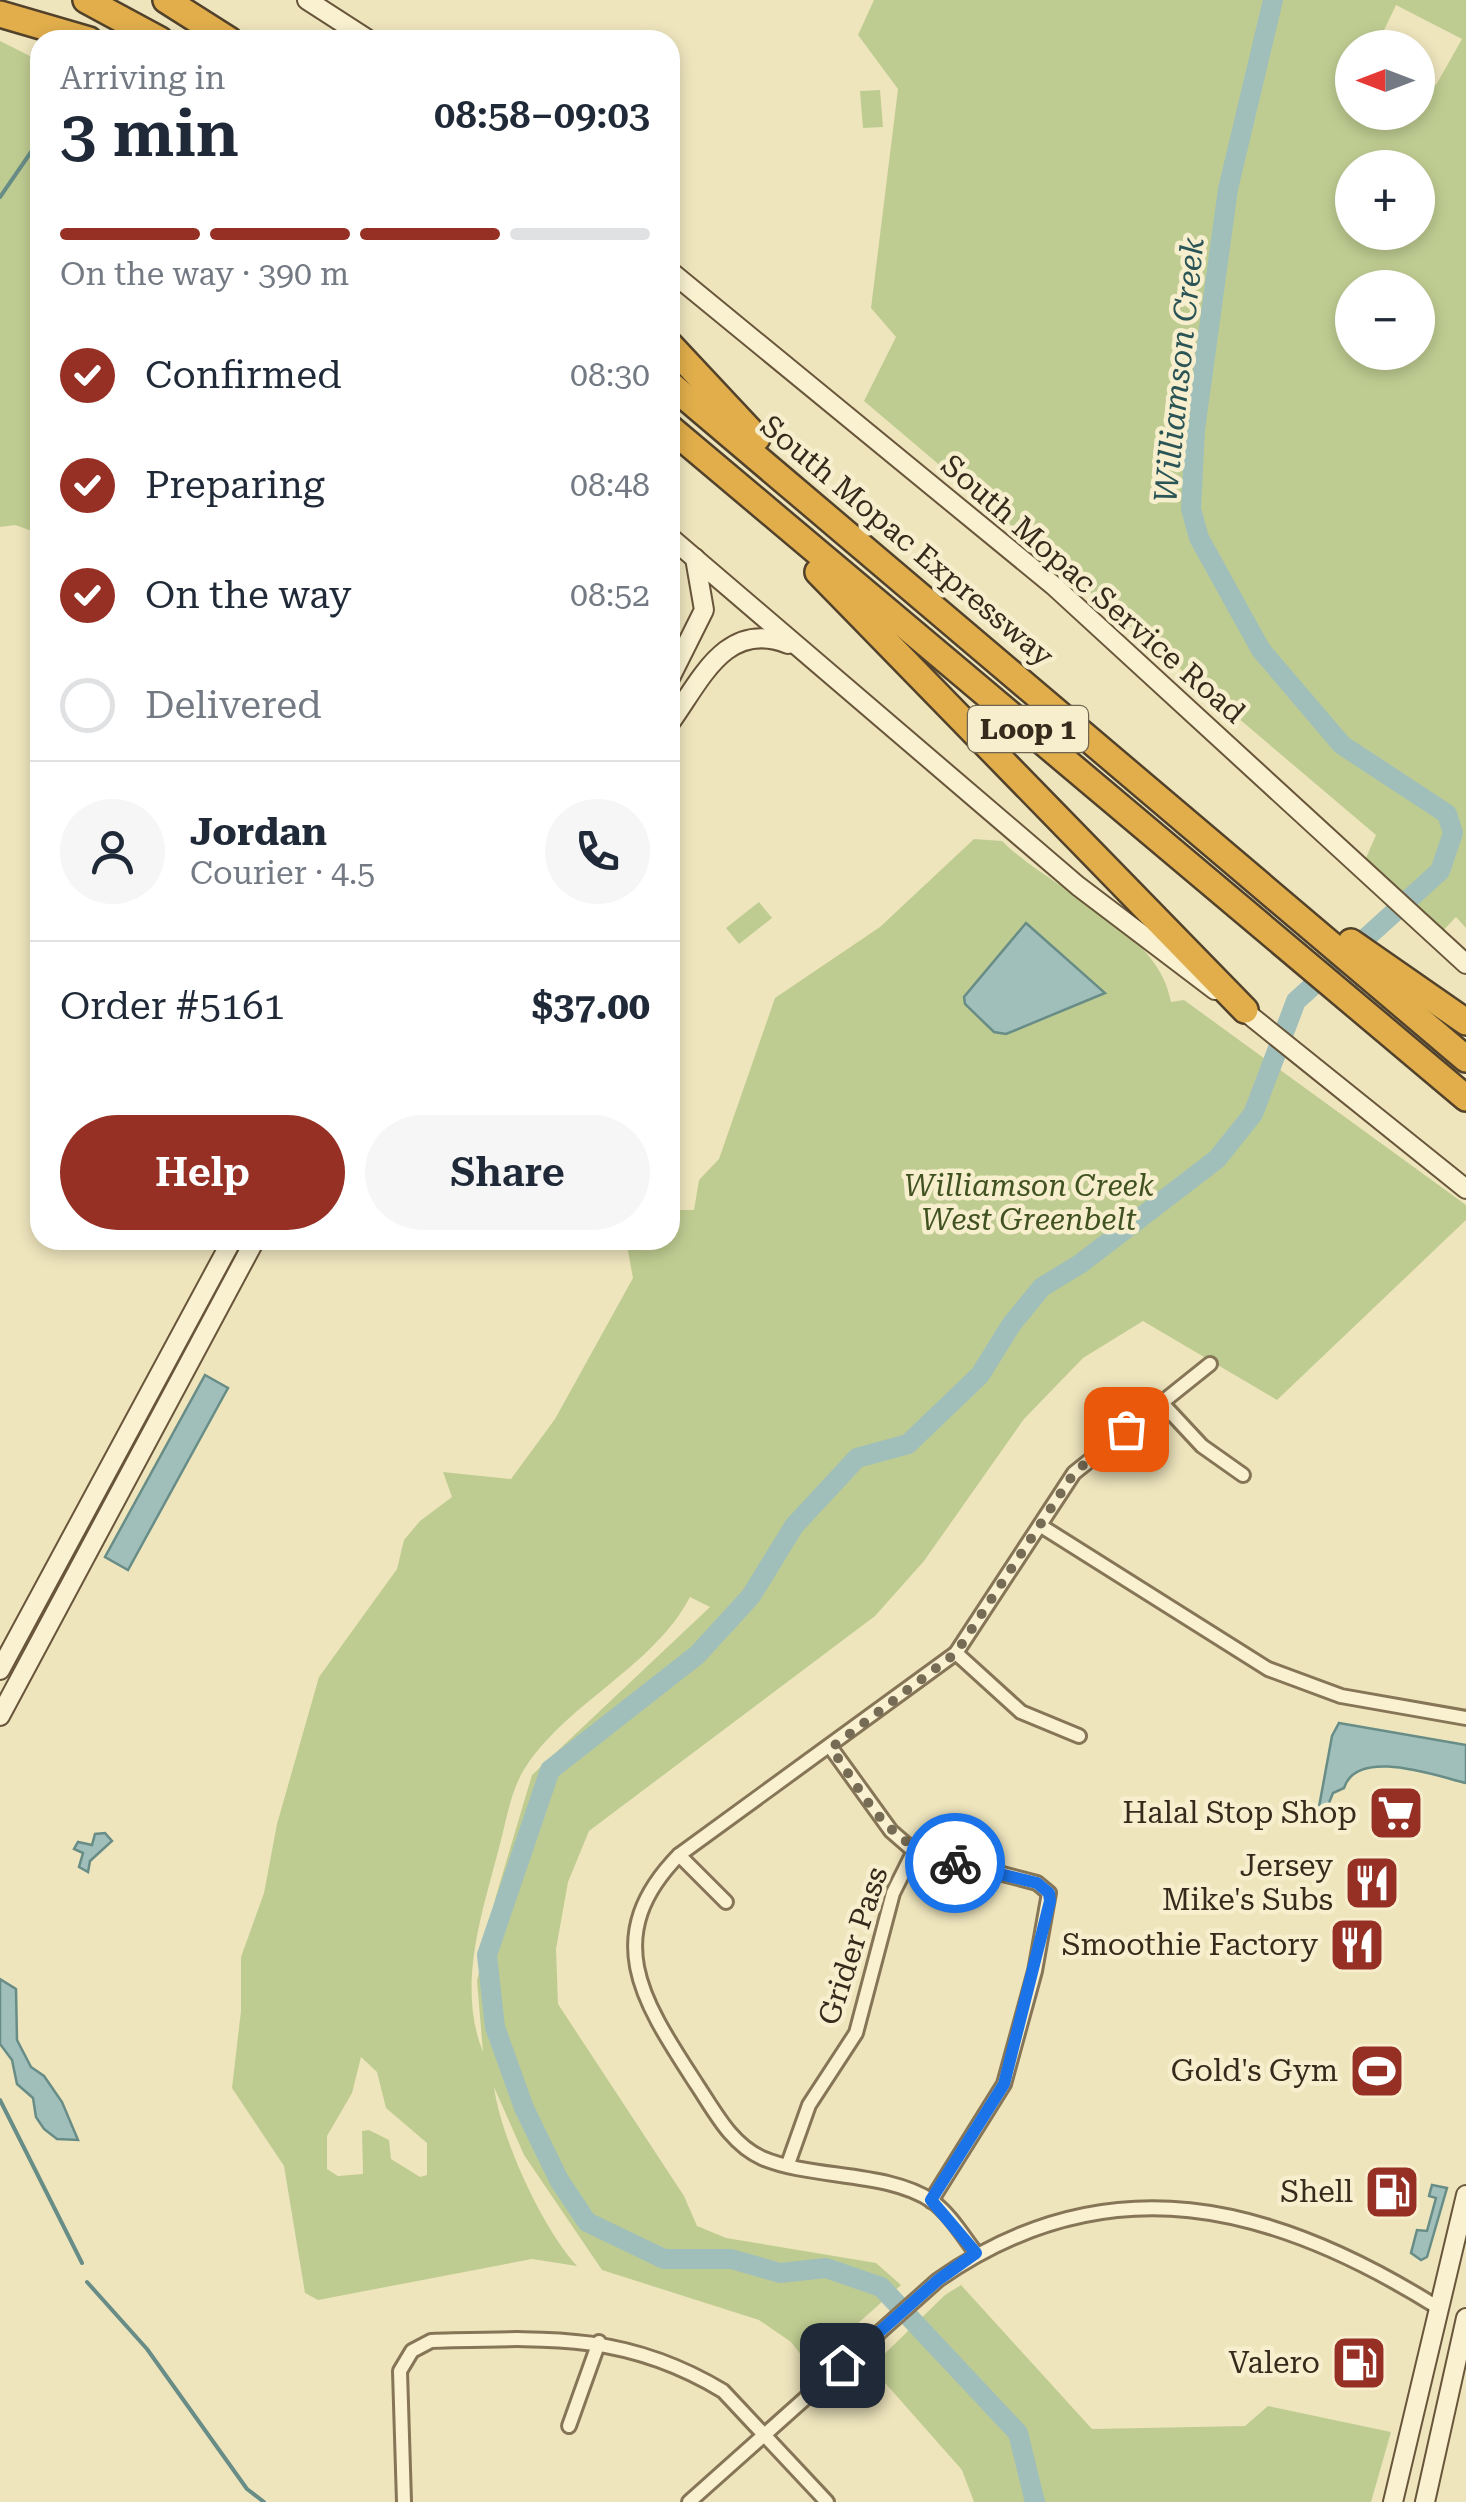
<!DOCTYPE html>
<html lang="en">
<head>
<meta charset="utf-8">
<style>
	:root { --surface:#fff; --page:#f6f6f7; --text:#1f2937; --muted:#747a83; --line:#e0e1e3; --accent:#963025 }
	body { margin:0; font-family:"Roboto Serif",serif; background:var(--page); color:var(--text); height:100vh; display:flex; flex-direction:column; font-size:38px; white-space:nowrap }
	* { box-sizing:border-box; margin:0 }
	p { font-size:32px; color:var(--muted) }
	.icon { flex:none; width:55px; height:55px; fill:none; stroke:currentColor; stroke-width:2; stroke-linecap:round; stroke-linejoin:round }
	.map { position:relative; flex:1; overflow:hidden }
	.sheet { position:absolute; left:30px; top:30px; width:650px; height:1220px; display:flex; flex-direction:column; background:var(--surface); border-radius:30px; box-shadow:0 5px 15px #0003 }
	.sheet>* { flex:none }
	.needle { width:65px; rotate:270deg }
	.fabs { position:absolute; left:1335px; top:30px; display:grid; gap:20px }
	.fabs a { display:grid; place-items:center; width:100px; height:100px; border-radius:50%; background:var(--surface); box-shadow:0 5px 15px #0003; font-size:50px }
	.pin { position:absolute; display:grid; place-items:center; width:85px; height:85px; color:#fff; margin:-42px; border-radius:20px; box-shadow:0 5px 15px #0006 }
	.courier { position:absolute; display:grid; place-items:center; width:100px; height:100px; margin:-50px; border:8px solid #1a73e8; border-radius:50%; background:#fff; color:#222; box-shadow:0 2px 12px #0007 }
	.headline em { font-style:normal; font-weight:600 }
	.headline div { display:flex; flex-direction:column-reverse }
	.headline { display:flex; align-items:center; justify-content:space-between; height:170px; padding:0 30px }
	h1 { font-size:65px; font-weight:600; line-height:75px }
	.bar { display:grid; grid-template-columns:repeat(4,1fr); gap:15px 10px; align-content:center; height:120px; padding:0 30px }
	.bar i { height:12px; border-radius:8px; background:var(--line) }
	.bar .on { background:var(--accent) }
	.bar p { grid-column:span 4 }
	.line { display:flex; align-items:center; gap:25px; padding:0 30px; border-top:2px solid var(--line) }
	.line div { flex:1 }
	.round { display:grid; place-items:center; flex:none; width:105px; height:105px; border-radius:52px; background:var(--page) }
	ol { padding:0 30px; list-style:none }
	li { display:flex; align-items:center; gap:30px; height:110px }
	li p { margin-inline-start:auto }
	li .icon { padding:10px; border-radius:50%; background:var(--accent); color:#fff; stroke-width:4 }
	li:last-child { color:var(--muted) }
	li i { width:55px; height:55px; border:5px solid var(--line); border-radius:50% }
	.action { display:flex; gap:20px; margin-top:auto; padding:20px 30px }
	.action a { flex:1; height:115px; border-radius:60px; background:var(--accent); color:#fff; font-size:40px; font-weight:600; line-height:115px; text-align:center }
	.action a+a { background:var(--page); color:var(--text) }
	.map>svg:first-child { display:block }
	.green { fill:#bfcc91; fill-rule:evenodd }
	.water { fill:#a1bfba; stroke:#688d87; stroke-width:2.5 }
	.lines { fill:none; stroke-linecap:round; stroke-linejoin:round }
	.stream { stroke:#688d87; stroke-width:4 }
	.river { stroke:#a1bfba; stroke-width:20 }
	.street-casing { stroke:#867556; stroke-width:18 }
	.secondary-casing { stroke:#68553a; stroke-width:22 }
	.highway-casing { stroke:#53422b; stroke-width:30 }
	.street { stroke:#f9f1d0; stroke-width:12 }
	.secondary { stroke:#f9f1d0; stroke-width:18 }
	.highway { stroke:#e1ae4b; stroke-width:25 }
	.done { stroke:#766b54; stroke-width:10; stroke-dasharray:0 18 }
	.route { stroke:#1a73e8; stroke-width:12 }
	.labels { text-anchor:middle; stroke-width:9; stroke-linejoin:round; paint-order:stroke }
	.shield { fill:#f6eecd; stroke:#6f6550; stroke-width:2.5 }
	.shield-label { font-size:28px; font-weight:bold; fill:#352a1b }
	.street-label { font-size:30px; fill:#352a1b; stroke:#f6eecd }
	.park-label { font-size:30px; font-style:italic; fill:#415221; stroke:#f6eecd }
	.poi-label { font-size:30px; fill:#352a1b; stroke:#f6eecd; text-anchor:end }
	.water-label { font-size:32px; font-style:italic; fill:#2a5455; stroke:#f6eecd }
</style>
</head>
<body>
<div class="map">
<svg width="1466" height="2502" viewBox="0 0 1466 2502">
	<rect width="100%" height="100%" fill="#eee5bd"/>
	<g class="green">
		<path d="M874 0H1466V928L1456 917 1437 937 1362 867 1376 835 864 401 896 337 871 308 898 89 858 35ZM1396 5 1462 39 1436 85 1418 75V112H1352V48L1376 47ZM1352 168H1418V232H1352ZM1352 288H1418V352H1352Z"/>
		<path d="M0 41 40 61V529L35 532 15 525 0 527Z"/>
		<path d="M880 90 883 127 863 128 860 91Z"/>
		<path d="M974 839 1002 841C1052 891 1159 929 1171 1002L1184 1000 1466 1205V1220L1277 1400 1143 1321 1083 1358 1024 1419 924 1561 875 1616 589 1831 568 1882 556 1949 558 2004 684 2196 697 2226 726 2238 876 2263 901 2285 810 2366 791 2342 759 2320 602 2270 524 2155 494 2087C501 2138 542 2228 577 2266L532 2259 318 2300 305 2293 284 2166 232 2088 241 2011V1957L264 1893 277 1824 319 1677 397 1569 404 1540 420 1521 452 1497 443 1472 511 1479 555 1419 633 1278 626 1240H670V1210H694L699 1180 719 1159 775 998 880 927ZM690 1597 710 1607 532 1775 496 1896 477 1981 483 2052C456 1985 483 1911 500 1844 507 1818 511 1788 527 1765 570 1701 654 1666 690 1597ZM361 2057 377 2072 386 2108 427 2143V2175L420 2177 391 2159 389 2140 369 2130 362 2131 363 2174 338 2176 327 2169V2136L352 2093Z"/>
		<path d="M759 902 772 918 739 944 726 928Z"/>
		<path d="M961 2285 1092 2429 1245 2426 1268 2406 1391 2432 1371 2502H974L962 2470 871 2367 945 2295Z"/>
	</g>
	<g class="water">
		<path d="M1026 923 1105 993 1006 1034 994 1032 965 1004 964 997Z"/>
		<path d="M205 1375 228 1388 128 1570 105 1557Z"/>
		<path d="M1339 1723 1466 1745V1783C1436 1776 1357 1747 1344 1788L1333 1793 1327 1808 1319 1807 1332 1736Z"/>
		<path d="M105 1833 112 1841 90 1861 88 1872 79 1867 83 1853 74 1849 78 1842 92 1845 95 1834Z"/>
		<path d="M0 1979 16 1989 17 2040 31 2067 44 2076 62 2102 78 2140 57 2139 44 2129 36 2117 33 2098 17 2084 12 2060 0 2044Z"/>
		<path d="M1432 2185 1447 2188 1427 2257 1421 2260 1411 2253 1417 2230 1427 2231 1436 2198 1429 2196Z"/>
	</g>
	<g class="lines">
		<g class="stream">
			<path d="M0 197 40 139"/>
			<path d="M0 2100 82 2263"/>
			<path d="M87 2282 147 2349 247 2489 264 2502"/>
		</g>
		<path class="river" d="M1035 2502 1018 2433 881 2287 826 2268 780 2273 731 2259H664L587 2222 559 2180 524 2108 495 2027 487 1955 550 1770 697 1655 751 1596 794 1526 857 1458 908 1444 980 1375 1011 1325 1042 1287 1080 1264 1217 1159 1253 1114 1296 1001 1440 871 1453 833 1447 814 1342 745 1261 650 1199 538 1191 509 1195 430 1228 189 1273 0"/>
		<g class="street-casing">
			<g id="street">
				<path d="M1161 1402 1202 1446 1243 1475"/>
				<path d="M1041 1526 1268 1669 1341 1696 1466 1718"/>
				<path d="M956 1653 1021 1712 1079 1736"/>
				<path d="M831 1748 891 1831 914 1851 1037 1883 1049 1893 1035 1971 1004 2084 931 2201"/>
				<path d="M679 1855 726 1902"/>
				<path d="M788 2164 809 2105 856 2033 893 1893 914 1851"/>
				<path d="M976 2253C963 2236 950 2214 932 2201 888 2171 811 2179 762 2158 731 2144 715 2112 697 2085 644 2003 598 1938 679 1855L956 1653 1074 1473 1210 1364"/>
				<path d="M569 2426 599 2342"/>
				<path d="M404 2502 400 2371 412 2351 431 2341C541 2338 624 2331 723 2391L827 2502"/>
				<path d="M689 2502 938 2280C1108 2161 1273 2204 1437 2307"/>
			</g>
		</g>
		<g class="secondary-casing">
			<g id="secondary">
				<path d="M307 0 369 40"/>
				<path d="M670 271 1054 586 1466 964"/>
				<path d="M670 537 1078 886 1215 990"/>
				<path d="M670 678 704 610 695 558"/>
				<path d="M670 723C701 680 726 619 788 644"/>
				<path d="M1237 1005 1466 1189"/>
				<path d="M0 1670 232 1240"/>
				<path d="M0 1716 255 1240"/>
				<path d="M1393 2502 1466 2195"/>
				<path d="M1425 2502 1466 2318"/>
			</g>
		</g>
		<g class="highway-casing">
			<g id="highway">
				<path d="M86 0 160 40"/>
				<path d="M166 0 229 40"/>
				<path d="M0 14 89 40"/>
				<path d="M670 345 757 438"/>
				<path d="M670 384 1466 1059"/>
				<path d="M670 428 1466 1098"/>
				<path d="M818 572 1245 1010"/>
				<path d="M1351 942 1466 1022"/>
			</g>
		</g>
		<use href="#street" class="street"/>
		<use href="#secondary" class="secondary"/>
		<use href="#highway" class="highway"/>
	</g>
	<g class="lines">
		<path class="done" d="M955 1863C887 1846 869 1802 831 1748L956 1653 1074 1473 1126 1429"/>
		<path class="route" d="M842 2365 938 2280 976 2253 931 2200 1004 2084 1050 1901 1049 1893 1037 1883 955 1863"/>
	</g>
	<defs>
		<g id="supermarket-square" transform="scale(2.875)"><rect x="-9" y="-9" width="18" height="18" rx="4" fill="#963025" stroke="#f6eecd"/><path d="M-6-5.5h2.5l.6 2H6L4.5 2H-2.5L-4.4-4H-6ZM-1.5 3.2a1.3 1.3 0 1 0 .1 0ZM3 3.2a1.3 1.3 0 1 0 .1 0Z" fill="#fff"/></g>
		<g id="restaurant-square" transform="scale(2.875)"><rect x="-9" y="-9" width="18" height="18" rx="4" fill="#963025" stroke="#f6eecd"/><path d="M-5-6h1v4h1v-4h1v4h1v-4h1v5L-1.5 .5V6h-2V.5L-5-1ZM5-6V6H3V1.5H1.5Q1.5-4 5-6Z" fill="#fff"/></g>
		<g id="stadium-square" transform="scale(2.875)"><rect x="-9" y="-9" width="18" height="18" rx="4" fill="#963025" stroke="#f6eecd"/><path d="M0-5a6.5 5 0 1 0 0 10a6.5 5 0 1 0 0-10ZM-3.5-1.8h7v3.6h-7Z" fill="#fff"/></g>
		<g id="fuel-square" transform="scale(2.875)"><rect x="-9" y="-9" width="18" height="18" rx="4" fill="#963025" stroke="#f6eecd"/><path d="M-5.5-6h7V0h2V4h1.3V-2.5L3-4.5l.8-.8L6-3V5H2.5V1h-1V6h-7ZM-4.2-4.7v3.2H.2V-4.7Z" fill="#fff"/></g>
	</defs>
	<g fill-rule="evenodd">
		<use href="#supermarket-square" x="1396" y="1813"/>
		<use href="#restaurant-square" x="1372" y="1883"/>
		<use href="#restaurant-square" x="1357" y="1945"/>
		<use href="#stadium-square" x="1377" y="2071"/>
		<use href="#fuel-square" x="1392" y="2192"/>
		<use href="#fuel-square" x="1359" y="2363"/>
	</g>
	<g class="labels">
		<rect class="shield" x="968" y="706" width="120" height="46" rx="8"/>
		<g class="shield-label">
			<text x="1028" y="739">Loop 1</text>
		</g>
		<g class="street-label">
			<text transform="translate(907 541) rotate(40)" y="10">South Mopac Expressway</text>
			<text transform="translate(1093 589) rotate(41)" y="10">South Mopac Service Road</text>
			<text transform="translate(853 1946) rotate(-72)" y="10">Grider Pass</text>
		</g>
		<g class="park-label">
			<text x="1029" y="1196">Williamson Creek<tspan x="1029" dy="34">West Greenbelt</tspan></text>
		</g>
		<g class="poi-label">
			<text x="1357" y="1823">Halal Stop Shop</text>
			<text x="1333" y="1876">Jersey<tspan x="1333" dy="34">Mike's Subs</tspan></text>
			<text x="1318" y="1955">Smoothie Factory</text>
			<text x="1338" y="2081">Gold's Gym</text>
			<text x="1353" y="2202">Shell</text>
			<text x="1320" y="2373">Valero</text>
		</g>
		<g class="water-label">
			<text transform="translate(1179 370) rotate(-84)" y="11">Williamson Creek</text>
		</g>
	</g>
</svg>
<div class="fabs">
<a><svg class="needle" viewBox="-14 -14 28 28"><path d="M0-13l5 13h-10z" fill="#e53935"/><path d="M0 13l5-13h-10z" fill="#747a83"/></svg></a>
<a>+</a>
<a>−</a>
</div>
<div class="pin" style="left:1126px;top:1429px;background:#ea580c"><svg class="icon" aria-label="bag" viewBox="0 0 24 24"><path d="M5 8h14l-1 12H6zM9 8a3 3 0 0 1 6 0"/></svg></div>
<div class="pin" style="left:842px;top:2365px;background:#1f2937"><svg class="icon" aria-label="home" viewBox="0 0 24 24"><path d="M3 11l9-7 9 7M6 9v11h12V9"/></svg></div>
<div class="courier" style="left:955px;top:1863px"><svg class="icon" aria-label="bike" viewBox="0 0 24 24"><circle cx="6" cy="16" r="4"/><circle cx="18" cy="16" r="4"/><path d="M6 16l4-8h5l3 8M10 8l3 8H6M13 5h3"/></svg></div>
<section class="sheet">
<div class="headline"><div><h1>3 min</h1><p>Arriving in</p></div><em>08:58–09:03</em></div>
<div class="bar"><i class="on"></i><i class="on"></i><i class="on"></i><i></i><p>On the way · 390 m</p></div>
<ol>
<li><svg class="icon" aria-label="check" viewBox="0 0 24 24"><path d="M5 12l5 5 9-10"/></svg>Confirmed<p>08:30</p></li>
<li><svg class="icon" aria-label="check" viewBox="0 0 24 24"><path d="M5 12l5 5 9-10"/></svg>Preparing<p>08:48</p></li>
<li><svg class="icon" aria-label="check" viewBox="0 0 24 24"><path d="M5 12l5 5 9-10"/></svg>On the way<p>08:52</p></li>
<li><i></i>Delivered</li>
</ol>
<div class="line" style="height:180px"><a class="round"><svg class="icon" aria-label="person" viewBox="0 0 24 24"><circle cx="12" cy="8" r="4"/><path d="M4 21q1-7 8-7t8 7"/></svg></a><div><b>Jordan</b><p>Courier · 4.5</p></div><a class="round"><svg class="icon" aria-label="phone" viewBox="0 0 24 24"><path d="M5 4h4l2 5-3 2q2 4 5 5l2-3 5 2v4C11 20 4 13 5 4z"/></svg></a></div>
<div class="line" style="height:130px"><div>Order #5161</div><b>$37.00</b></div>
<div class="action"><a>Help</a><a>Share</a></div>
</section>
</div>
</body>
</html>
